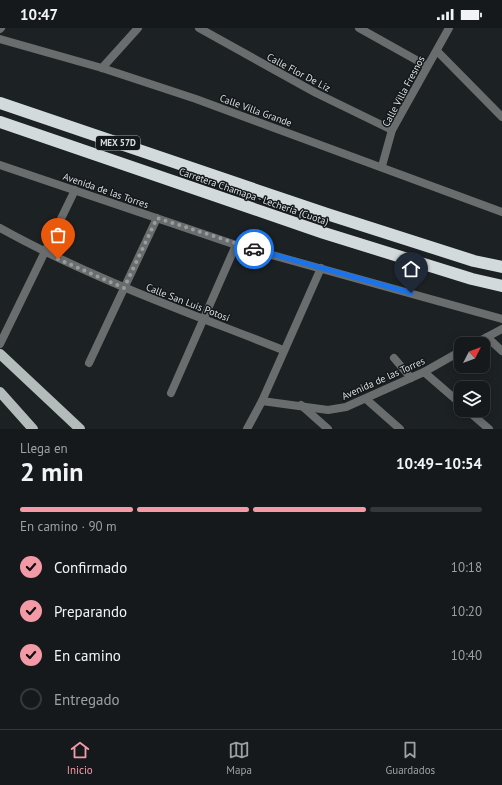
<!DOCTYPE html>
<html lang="es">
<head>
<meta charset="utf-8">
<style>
	:root { --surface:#15191b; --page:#222628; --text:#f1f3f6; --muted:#9da0a3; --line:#34383a; --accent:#f49aa7 }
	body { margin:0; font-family:"PT Sans",sans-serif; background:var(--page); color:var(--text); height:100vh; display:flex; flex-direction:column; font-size:15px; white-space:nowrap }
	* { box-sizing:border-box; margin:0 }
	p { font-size:13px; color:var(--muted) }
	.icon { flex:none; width:22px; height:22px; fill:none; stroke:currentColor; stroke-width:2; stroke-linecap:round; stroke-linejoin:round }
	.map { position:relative; height:401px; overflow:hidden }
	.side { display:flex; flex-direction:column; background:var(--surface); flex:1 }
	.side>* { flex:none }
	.needle { width:26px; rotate:48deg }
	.tools { position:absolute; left:454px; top:309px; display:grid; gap:8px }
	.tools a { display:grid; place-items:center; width:36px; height:36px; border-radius:8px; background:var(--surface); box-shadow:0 2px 10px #0003,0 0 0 1px var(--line); font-size:20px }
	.pin { position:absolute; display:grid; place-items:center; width:34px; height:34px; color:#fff; margin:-41px -17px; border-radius:50% 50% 50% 0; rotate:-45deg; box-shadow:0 0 4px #0007 }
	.pin .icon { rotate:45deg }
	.courier { position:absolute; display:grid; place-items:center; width:40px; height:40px; margin:-20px; border:3px solid #1a73e8; border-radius:50%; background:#fff; color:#222; box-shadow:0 1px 5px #0007 }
	.headline em { font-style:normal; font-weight:700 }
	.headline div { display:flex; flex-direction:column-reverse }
	.headline { display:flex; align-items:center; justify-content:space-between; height:68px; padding:0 20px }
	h1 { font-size:26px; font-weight:700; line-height:30px }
	.bar { display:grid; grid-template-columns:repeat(4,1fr); gap:6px 4px; align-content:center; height:48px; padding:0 20px }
	.bar i { height:5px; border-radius:3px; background:var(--line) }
	.bar .active { background:var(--accent) }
	.bar p { grid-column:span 4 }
	ol { padding:0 20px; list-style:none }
	li { display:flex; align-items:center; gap:12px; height:44px }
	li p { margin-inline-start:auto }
	li .icon { padding:4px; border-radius:50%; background:var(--accent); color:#111; stroke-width:4 }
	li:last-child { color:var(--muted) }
	li i { width:22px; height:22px; border:2px solid var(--line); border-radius:50% }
	.status { display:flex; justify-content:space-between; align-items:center; height:28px; padding:0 20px; background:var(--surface); direction:ltr }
	.status svg { height:11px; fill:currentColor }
	.tabs { display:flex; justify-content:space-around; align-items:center; height:56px; border-top:1px solid var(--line); background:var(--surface); font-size:11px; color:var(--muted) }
	.tabs a { display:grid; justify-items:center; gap:2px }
	.tabs .active { color:var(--accent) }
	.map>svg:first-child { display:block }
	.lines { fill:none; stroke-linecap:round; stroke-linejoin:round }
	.minor { stroke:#6a6d6d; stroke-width:8 }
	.tertiary { stroke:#6a6d6d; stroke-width:8 }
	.primary { stroke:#b4bbbb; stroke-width:10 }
	.motorway { stroke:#d2dadb; stroke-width:12 }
	.done { stroke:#999c9f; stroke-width:4; stroke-dasharray:0 7.2 }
	.route { stroke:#1a73e8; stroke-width:5 }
	.labels { text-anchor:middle; stroke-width:3; stroke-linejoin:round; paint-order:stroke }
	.shield { fill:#13181b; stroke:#a0a3a6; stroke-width:1 }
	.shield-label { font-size:9px; font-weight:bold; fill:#dcdfe1 }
	.street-label { font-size:10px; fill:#dcdfe1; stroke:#13181b }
</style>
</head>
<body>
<div class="status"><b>10:47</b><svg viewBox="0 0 49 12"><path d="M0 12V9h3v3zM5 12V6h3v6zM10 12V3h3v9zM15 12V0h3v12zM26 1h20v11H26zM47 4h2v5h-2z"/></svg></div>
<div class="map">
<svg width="502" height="401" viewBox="0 0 502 401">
	<rect width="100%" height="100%" fill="#1c2124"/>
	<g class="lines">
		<g class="minor">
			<path d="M199 0 316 65 392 102"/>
			<path d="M359 0 427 38"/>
			<path d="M0 1 1 0"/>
			<path d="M437 23 502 89"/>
			<path d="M102 40 138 0"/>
			<path d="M0 137 236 217 502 291"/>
			<path d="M0 200C90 250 187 284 283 322"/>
			<path d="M487 309 502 323"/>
			<path d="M0 316 75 162"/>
			<path d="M394 330 411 350"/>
			<path d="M89 335 157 190"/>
			<path d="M424 344 461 376"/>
			<path d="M171 365 236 217"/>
			<path d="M366 371 400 401"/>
			<path d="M262 373 321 240"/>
			<path d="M301 377 328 401"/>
			<path d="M467 382 489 401"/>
		</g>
		<g class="tertiary">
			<path d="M0 11 102 40 196 71 502 184"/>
			<path d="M382 138 392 102 449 0"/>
			<path d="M474 316 502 301"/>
			<path d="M247 401 262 373 328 382 346 379 424 344 461 323"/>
		</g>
		<g class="primary">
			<path d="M0 326 80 401"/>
			<path d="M0 364 33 401"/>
		</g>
		<g class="motorway">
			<path d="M0 75 327 186 474 233 502 239"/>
			<path d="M0 94 324 205 472 251 502 258"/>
		</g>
	</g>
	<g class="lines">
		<path class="done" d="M58 231 124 260 157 190 254 221"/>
		<path class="route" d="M254 221 411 265"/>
	</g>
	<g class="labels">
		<rect class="shield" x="96" y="108" width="44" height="14" rx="3"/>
		<g class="shield-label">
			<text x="118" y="118">MEX 57D</text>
		</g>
		<g class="street-label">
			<text transform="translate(299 44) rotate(28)" y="4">Calle Flor De Liz</text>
			<text transform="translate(403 63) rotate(-62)" y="4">Calle Villa Fresnos</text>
			<text transform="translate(256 82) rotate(20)" y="4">Calle Villa Grande</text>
			<text transform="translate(106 162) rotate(19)" y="4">Avenida de las Torres</text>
			<text transform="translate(254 168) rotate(19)" y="4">Carretera Chamapa - Lechería (Cuota)</text>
			<text transform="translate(188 274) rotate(21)" y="4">Calle San Luis Potosí</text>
			<text transform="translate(383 350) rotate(-24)" y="4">Avenida de las Torres</text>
		</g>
	</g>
</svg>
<div class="tools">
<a><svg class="needle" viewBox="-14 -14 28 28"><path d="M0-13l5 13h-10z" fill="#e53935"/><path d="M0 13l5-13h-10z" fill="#9da0a3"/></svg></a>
<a><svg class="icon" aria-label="layers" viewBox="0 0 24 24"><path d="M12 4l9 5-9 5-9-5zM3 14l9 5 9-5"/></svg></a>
</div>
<div class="pin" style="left:58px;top:231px;background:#ea580c"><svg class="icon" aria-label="bag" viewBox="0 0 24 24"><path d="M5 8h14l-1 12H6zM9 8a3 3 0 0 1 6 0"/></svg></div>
<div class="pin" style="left:411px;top:265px;background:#1f2937"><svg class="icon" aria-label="home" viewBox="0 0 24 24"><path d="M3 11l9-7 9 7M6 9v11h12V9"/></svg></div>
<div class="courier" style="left:254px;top:221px"><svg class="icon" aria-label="car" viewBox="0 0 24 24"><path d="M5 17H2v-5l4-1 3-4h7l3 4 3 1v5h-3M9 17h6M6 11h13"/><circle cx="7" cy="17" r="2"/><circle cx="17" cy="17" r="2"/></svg></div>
</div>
<section class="side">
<div class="headline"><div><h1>2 min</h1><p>Llega en</p></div><em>10:49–10:54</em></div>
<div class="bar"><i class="active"></i><i class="active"></i><i class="active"></i><i></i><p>En camino · 90 m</p></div>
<ol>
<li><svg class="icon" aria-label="check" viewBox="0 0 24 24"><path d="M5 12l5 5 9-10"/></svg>Confirmado<p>10:18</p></li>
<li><svg class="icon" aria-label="check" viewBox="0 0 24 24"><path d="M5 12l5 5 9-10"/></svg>Preparando<p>10:20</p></li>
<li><svg class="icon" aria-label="check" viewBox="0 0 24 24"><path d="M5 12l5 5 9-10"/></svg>En camino<p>10:40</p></li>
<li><i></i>Entregado</li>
</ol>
</section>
<nav class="tabs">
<a class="active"><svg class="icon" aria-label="home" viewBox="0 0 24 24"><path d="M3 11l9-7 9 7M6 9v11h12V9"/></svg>Inicio</a>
<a><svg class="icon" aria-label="map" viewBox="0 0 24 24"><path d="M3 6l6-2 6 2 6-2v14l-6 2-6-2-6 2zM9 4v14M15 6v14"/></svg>Mapa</a>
<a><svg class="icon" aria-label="saved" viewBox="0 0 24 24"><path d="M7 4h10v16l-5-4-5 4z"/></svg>Guardados</a>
</nav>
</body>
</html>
